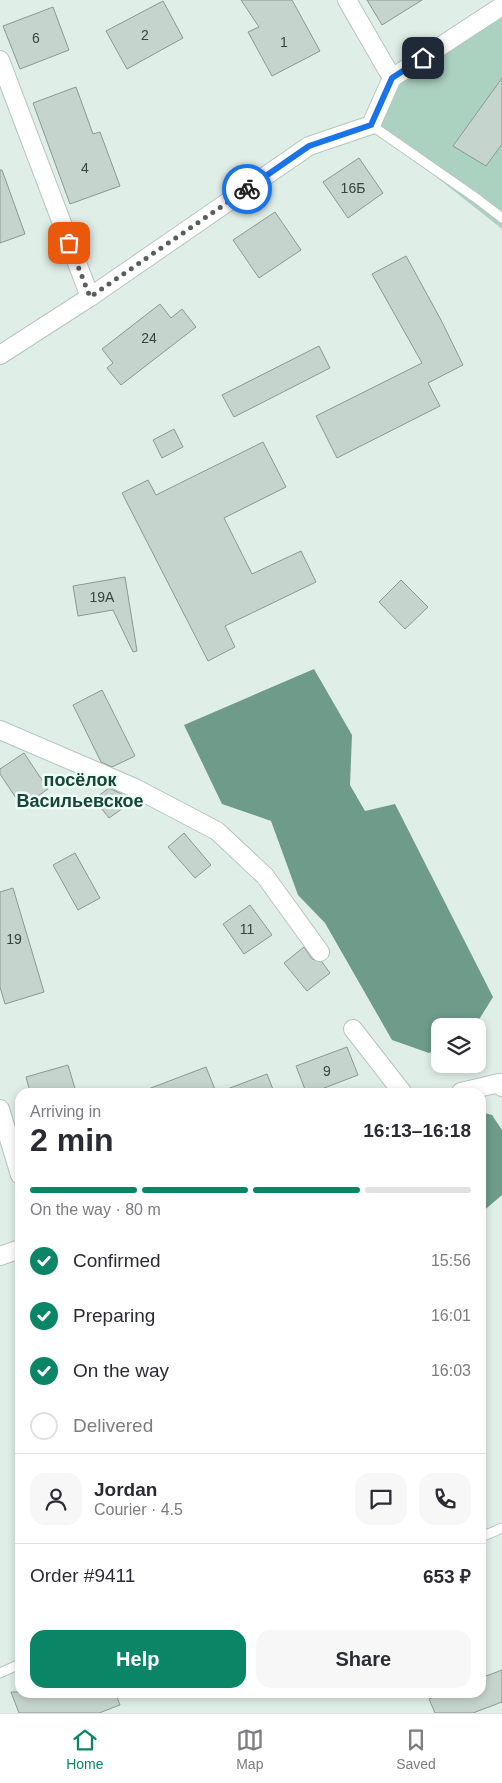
<!DOCTYPE html>
<html lang="en">
<head>
<meta charset="utf-8">
<style>
  body { margin:0; font-family:Helvetica,sans-serif; background:#f7f7f7; color:#2b2b33; height:100vh; display:flex; flex-direction:column; font-size:19px; white-space:nowrap }
  * { box-sizing:border-box; margin:0 }
  p { font-size:16px; color:#7c7c81 }
  .icon { flex:none; width:28px; height:28px; fill:none; stroke:currentColor; stroke-width:2; stroke-linecap:round; stroke-linejoin:round }
  .map { position:relative; flex:1; overflow:hidden }
  .panel { position:absolute; left:15px; top:1088px; width:471px; height:610px; display:flex; flex-direction:column; background:#fff; border-radius:15px; box-shadow:0 2px 8px #0003 }
  .panel>* { flex:none }
  .fabs { position:absolute; left:431px; top:1018px; display:grid; gap:10px }
  .fabs a { display:grid; place-items:center; width:55px; height:55px; border-radius:10px; background:#fff; box-shadow:0 2px 8px #0003; font-size:25px }
  .pin { position:absolute; display:grid; place-items:center; width:42px; height:42px; color:#fff; margin:-21px; border-radius:10px; box-shadow:0 2px 8px #0006 }
  .courier { position:absolute; display:grid; place-items:center; width:50px; height:50px; margin:-25px; border:4px solid #1a73e8; border-radius:50%; background:#fff; color:#222; box-shadow:0 1px 6px #0007 }
  .summary em { font-style:normal; font-weight:800 }
  .summary div { display:flex; flex-direction:column-reverse }
  .summary { display:flex; align-items:center; justify-content:space-between; height:85px; padding:0 15px }
  h1 { font-size:32px; font-weight:800; line-height:38px }
  .bar { display:grid; grid-template-columns:repeat(4,1fr); gap:8px 5px; align-content:center; height:60px; padding:0 15px }
  .bar i { height:6px; border-radius:4px; background:#e1e1e2 }
  .bar .current { background:#0a8566 }
  .bar p { grid-column:span 4 }
  .line { display:flex; align-items:center; gap:12px; padding:0 15px; border-top:1px solid #e1e1e2 }
  .line div { flex:1 }
  .round { display:grid; place-items:center; flex:none; width:52px; height:52px; border-radius:15px; background:#f7f7f7 }
  ol { padding:0 15px; list-style:none }
  li { display:flex; align-items:center; gap:15px; height:55px }
  li p { margin-inline-start:auto }
  li .icon { padding:5px; border-radius:50%; background:#0a8566; color:#fff; stroke-width:4 }
  li:last-child { color:#7c7c81 }
  li i { width:28px; height:28px; border:2px solid #e1e1e2; border-radius:50% }
  .primary-button { display:flex; gap:10px; margin-top:auto; padding:10px 15px }
  .primary-button a { flex:1; height:58px; border-radius:15px; background:#0a8566; color:#fff; font-size:20px; font-weight:800; line-height:58px; text-align:center }
  .primary-button a+a { background:#f7f7f7; color:#2b2b33 }
  .menu { display:flex; justify-content:space-around; align-items:center; height:70px; border-top:1px solid #e1e1e2; background:#fff; font-size:14px; color:#7c7c81 }
  .menu a { display:grid; justify-items:center; gap:2px }
  .menu .current { color:#0a8566 }
  .map>svg:first-child { display:block }
</style>
</head>
<body>
<div class="map">
<svg width="502" height="1713" viewBox="0 0 502 1713">
  <rect width="100%" height="100%" fill="#e0eee8"/>
  <!-- green -->
  <polygon fill="#abd1c1" points="502,6 502,229 371,125 392,78"/>
  <!-- water -->
  <g fill="#6e9b8a">
    <polygon points="314,669 352,735 350,785 365,811 395,804 493,997 475,1026 440,1026 440,1047 429,1053 392,1040 325,923 298,895 271,821 222,804 184,725"/>
    <polygon points="481,1112 492,1115 502,1130 502,1195 481,1213"/>
  </g>
  <!-- building -->
  <g fill="#c6d4ce" stroke="#8c9893">
    <polygon points="241,0 292,0 320,51 272,76 248,32 259,27"/>
    <polygon points="367,0 422,0 382,25"/>
    <polygon points="163,1 183,38 127,69 106,31"/>
    <polygon points="53,7 69,50 20,69 3,26"/>
    <polygon points="502,78 502,144 486,166 453,146"/>
    <polygon points="76,87 93,134 100,132 120,186 70,204 33,103"/>
    <polygon points="359,158 383,193 348,218 323,182"/>
    <polygon points="0,170 2,170 25,234 0,243"/>
    <polygon points="275,212 301,250 259,278 233,240"/>
    <polygon points="406,256 441,320 463,365 428,383 440,406 337,458 316,416 422,363 372,274"/>
    <polygon points="160,304 171,318 182,309 196,327 121,385 107,368 113,363 102,349"/>
    <polygon points="319,346 330,368 234,417 222,395"/>
    <polygon points="174,429 183,447 162,458 153,440"/>
    <polygon points="263,442 286,487 224,518 252,574 301,551 316,582 225,626 235,647 208,661 122,493 148,480 156,495"/>
    <polygon points="125,577 137,651 133,652 113,610 78,616 73,586"/>
    <polygon points="401,580 428,607 405,629 379,602"/>
    <polygon points="102,690 135,756 112,767 101,762 73,705"/>
    <polygon points="24,753 48,789 22,807 0,774 0,769"/>
    <polygon points="109,788 122,794 129,804 109,818 94,799"/>
    <polygon points="184,833 211,865 195,878 168,847"/>
    <polygon points="75,853 100,898 78,910 53,865"/>
    <polygon points="13,888 44,992 5,1004 0,987 0,892"/>
    <polygon points="250,905 272,935 244,954 223,924"/>
    <polygon points="304,947 312,959 322,962 330,973 307,991 284,963"/>
    <polygon points="347,1047 358,1075 314,1092 306,1092 296,1066"/>
    <polygon points="68,1065 76,1092 30,1092 26,1077"/>
    <polygon points="206,1067 216,1092 144,1092 143,1091"/>
    <polygon points="267,1074 274,1092 222,1092 222,1091"/>
    <polygon points="502,1670 502,1702 473,1713 435,1713 429,1699 446,1692 481,1692 481,1678"/>
    <polygon points="11,1692 115,1692 120,1705 99,1713 19,1713"/>
  </g>
  <g fill="none" stroke-linecap="round" stroke-linejoin="round">
    <!-- lane casing -->
    <g stroke="#b7c5bf" stroke-width="11">
      <g id="lane">
        <polyline points="371,125 476,198 502,218"/>
        <polyline points="481,1537 502,1528"/>
        <polyline points="0,1673 20,1664"/>
      </g>
    </g>
    <!-- street casing -->
    <g stroke="#b7c5bf" stroke-width="20">
      <g id="street">
        <polyline points="347,0 392,78"/>
        <polyline points="0,60 90,297"/>
        <polyline points="0,355 90,297 309,146 371,125 392,78 502,6"/>
        <polyline points="0,730 135,788 217,831 265,876 320,952"/>
        <polyline points="353,1029 402,1092"/>
        <polyline points="461,1092 499,1083 502,1087"/>
        <polyline points="0,1109 20,1175"/>
        <polyline points="0,1256 20,1249"/>
      </g>
    </g>
    <!-- lane -->
    <use href="#lane" stroke="#fff" stroke-width="9"/>
    <!-- street -->
    <use href="#street" stroke="#fff" stroke-width="18"/>
  </g>
  <g fill="none" stroke-linecap="round" stroke-linejoin="round">
    <!-- done -->
    <polyline stroke="#575f5c" stroke-width="5" stroke-dasharray="0 9" points="69,243 90,297 247,189"/>
    <!-- route -->
    <polyline stroke="#1a73e8" stroke-width="6" points="247,189 309,146 371,125 392,78 423,58"/>
  </g>
  <g text-anchor="middle" dominant-baseline="central" stroke-width="5" stroke-linejoin="round" paint-order="stroke">
    <!-- number labels -->
    <g font-size="14" fill="#3b4240">
      <text x="145" y="35">2</text>
      <text x="36" y="38">6</text>
      <text x="284" y="42">1</text>
      <text x="85" y="168">4</text>
      <text x="353" y="188">16Б</text>
      <text x="149" y="338">24</text>
      <text x="102" y="597">19А</text>
      <text x="247" y="929">11</text>
      <text x="14" y="939">19</text>
      <text x="327" y="1071">9</text>
    </g>
    <!-- neighbourhood labels -->
    <g font-size="18" font-weight="bold" fill="#144636" stroke="#eefbf6">
      <text x="80" y="780">посёлок<tspan x="80" dy="21">Васильевское</tspan></text>
    </g>
  </g>
</svg>
<div class="fabs">
<a><svg class="icon" aria-label="layers" viewBox="0 0 24 24"><path d="M12 4l9 5-9 5-9-5zM3 14l9 5 9-5"/></svg></a>
</div>
<div class="pin" style="left:69px;top:243px;background:#ea580c"><svg class="icon" aria-label="bag" viewBox="0 0 24 24"><path d="M5 8h14l-1 12H6zM9 8a3 3 0 0 1 6 0"/></svg></div>
<div class="pin" style="left:423px;top:58px;background:#1f2937"><svg class="icon" aria-label="home" viewBox="0 0 24 24"><path d="M3 11l9-7 9 7M6 9v11h12V9"/></svg></div>
<div class="courier" style="left:247px;top:189px"><svg class="icon" aria-label="bike" viewBox="0 0 24 24"><circle cx="6" cy="16" r="4"/><circle cx="18" cy="16" r="4"/><path d="M6 16l4-8h5l3 8M10 8l3 8H6M13 5h3"/></svg></div>
<section class="panel">
<div class="summary"><div><h1>2 min</h1><p>Arriving in</p></div><em>16:13–16:18</em></div>
<div class="bar"><i class="current"></i><i class="current"></i><i class="current"></i><i></i><p>On the way · 80 m</p></div>
<ol>
<li><svg class="icon" aria-label="check" viewBox="0 0 24 24"><path d="M5 12l5 5 9-10"/></svg>Confirmed<p>15:56</p></li>
<li><svg class="icon" aria-label="check" viewBox="0 0 24 24"><path d="M5 12l5 5 9-10"/></svg>Preparing<p>16:01</p></li>
<li><svg class="icon" aria-label="check" viewBox="0 0 24 24"><path d="M5 12l5 5 9-10"/></svg>On the way<p>16:03</p></li>
<li><i></i>Delivered</li>
</ol>
<div class="line" style="height:90px"><a class="round"><svg class="icon" aria-label="person" viewBox="0 0 24 24"><circle cx="12" cy="8" r="4"/><path d="M4 21q1-7 8-7t8 7"/></svg></a><div><b>Jordan</b><p>Courier · 4.5</p></div><a class="round"><svg class="icon" aria-label="chat" viewBox="0 0 24 24"><path d="M4 5h16v11H9l-5 4z"/></svg></a><a class="round"><svg class="icon" aria-label="phone" viewBox="0 0 24 24"><path d="M5 4h4l2 5-3 2q2 4 5 5l2-3 5 2v4C11 20 4 13 5 4z"/></svg></a></div>
<div class="line" style="height:65px"><div>Order #9411</div><b>653 ₽</b></div>
<div class="primary-button"><a>Help</a><a>Share</a></div>
</section>
</div>
<nav class="menu">
<a class="current"><svg class="icon" aria-label="home" viewBox="0 0 24 24"><path d="M3 11l9-7 9 7M6 9v11h12V9"/></svg>Home</a>
<a><svg class="icon" aria-label="map" viewBox="0 0 24 24"><path d="M3 6l6-2 6 2 6-2v14l-6 2-6-2-6 2zM9 4v14M15 6v14"/></svg>Map</a>
<a><svg class="icon" aria-label="saved" viewBox="0 0 24 24"><path d="M7 4h10v16l-5-4-5 4z"/></svg>Saved</a>
</nav>
</body>
</html>
